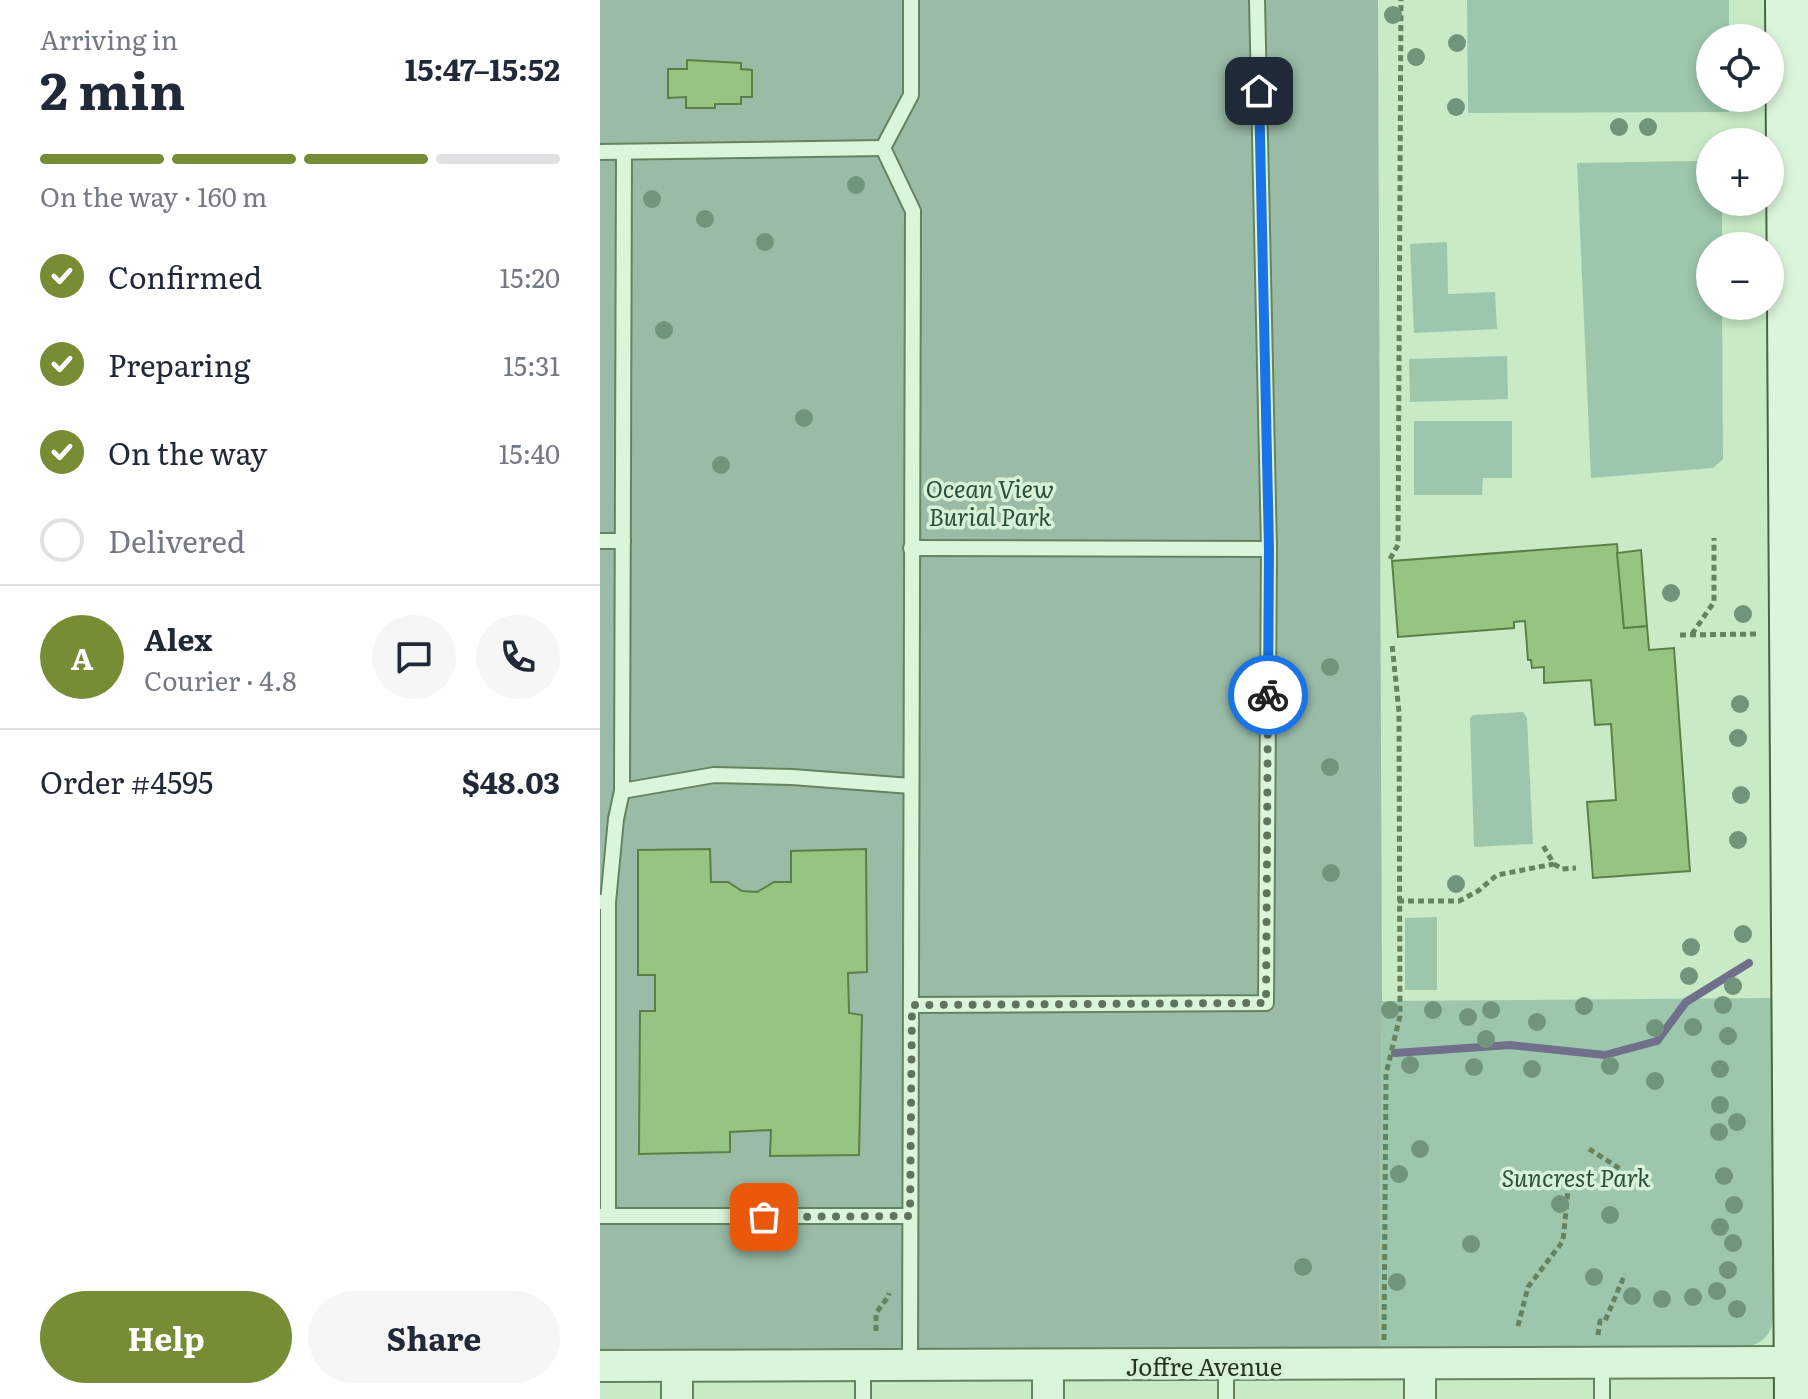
<!DOCTYPE html>
<html lang="en">
<head>
<meta charset="utf-8">
<style>
  body { margin:0; font-family:Literata,serif; background:#f6f6f7; color:#1f2937; height:100vh; display:flex; flex-direction:column; font-size:30px; white-space:nowrap }
  * { box-sizing:border-box; margin:0 }
  p { font-size:26px; color:#747a83 }
  .icon { flex:none; width:44px; height:44px; fill:none; stroke:currentColor; stroke-width:2; stroke-linecap:round; stroke-linejoin:round }
  .map { position:relative; flex:1; overflow:hidden }
  .sheet { display:flex; flex-direction:column; background:#fff; width:600px }
  .sheet>* { flex:none }
  .buttons { position:absolute; left:1096px; top:24px; display:grid; gap:16px }
  .buttons a { display:grid; place-items:center; width:88px; height:88px; border-radius:50%; background:#fff; box-shadow:0 4px 12px #0003; font-size:40px }
  .pin { position:absolute; display:grid; place-items:center; width:68px; height:68px; color:#fff; margin:-34px; border-radius:16px; box-shadow:0 4px 12px #0006 }
  .courier { position:absolute; display:grid; place-items:center; width:80px; height:80px; margin:-40px; border:6px solid #1a73e8; border-radius:50%; background:#fff; color:#222; box-shadow:0 2px 10px #0007 }
  .summary em { font-style:normal; font-weight:700 }
  .summary div { display:flex; flex-direction:column-reverse }
  .summary { display:flex; align-items:center; justify-content:space-between; height:136px; padding:0 40px }
  h1 { font-size:52px; font-weight:700; line-height:60px }
  .bar { display:grid; grid-template-columns:repeat(4,1fr); gap:12px 8px; align-content:center; height:96px; padding:0 40px }
  .bar i { height:10px; border-radius:6px; background:#e0e1e3 }
  .bar .active { background:#768c35 }
  .bar p { grid-column:span 4 }
  .line { display:flex; align-items:center; gap:20px; padding:0 40px; border-top:2px solid #e0e1e3 }
  .line div { flex:1 }
  .round { display:grid; place-items:center; flex:none; width:84px; height:84px; border-radius:42px; background:#f6f6f7 }
  ol { padding:0 40px; list-style:none }
  li { display:flex; align-items:center; gap:24px; height:88px }
  li p { margin-inline-start:auto }
  li .icon { padding:8px; border-radius:50%; background:#768c35; color:#fff; stroke-width:4 }
  li:last-child { color:#747a83 }
  li i { width:44px; height:44px; border:4px solid #e0e1e3; border-radius:50% }
  .cta { display:flex; gap:16px; margin-top:auto; padding:16px 40px }
  .cta a { flex:1; height:92px; border-radius:48px; background:#768c35; color:#fff; font-size:32px; font-weight:700; line-height:92px; text-align:center }
  .cta a+a { background:#f6f6f7; color:#1f2937 }
  main { display:flex; flex:1; min-height:0 }
  .map>svg:first-child { display:block }
</style>
</head>
<body>
<main>
<section class="sheet">
<div class="summary"><div><h1>2 min</h1><p>Arriving in</p></div><em>15:47–15:52</em></div>
<div class="bar"><i class="active"></i><i class="active"></i><i class="active"></i><i></i><p>On the way · 160 m</p></div>
<ol>
<li><svg class="icon" aria-label="check" viewBox="0 0 24 24"><path d="M5 12l5 5 9-10"/></svg>Confirmed<p>15:20</p></li>
<li><svg class="icon" aria-label="check" viewBox="0 0 24 24"><path d="M5 12l5 5 9-10"/></svg>Preparing<p>15:31</p></li>
<li><svg class="icon" aria-label="check" viewBox="0 0 24 24"><path d="M5 12l5 5 9-10"/></svg>On the way<p>15:40</p></li>
<li><i></i>Delivered</li>
</ol>
<div class="line" style="height:144px"><b class="round" style="background:#768c35;color:#fff">A</b><div><b>Alex</b><p>Courier · 4.8</p></div><a class="round"><svg class="icon" aria-label="chat" viewBox="0 0 24 24"><path d="M4 5h16v11H9l-5 4z"/></svg></a><a class="round"><svg class="icon" aria-label="phone" viewBox="0 0 24 24"><path d="M5 4h4l2 5-3 2q2 4 5 5l2-3 5 2v4C11 20 4 13 5 4z"/></svg></a></div>
<div class="line" style="height:104px"><div>Order #4595</div><b>$48.03</b></div>
<div class="cta"><a>Help</a><a>Share</a></div>
</section>
<div class="map">
<svg width="1208" height="1399" viewBox="0 0 1208 1399">
  <rect width="100%" height="100%" fill="#c9eac7"/>
  <!-- green -->
  <g fill="#9cc7ac">
    <polygon points="867,0 1129,0 1129,38 1110,38 1110,98 1129,98 1129,112 868,113"/>
    <polygon points="1093,161 1110,161 1110,202 1122,202 1122,246 1110,246 1110,306 1122,306 1123,459 1113,468 991,478 977,163"/>
    <polygon points="847,242 848,294 895,292 897,329 814,333 810,244"/>
    <polygon points="907,356 908,399 810,402 809,359"/>
    <polygon points="814,421 912,421 912,478 883,478 882,495 814,495"/>
    <polygon points="923,712 927,718 933,844 874,847 870,718 873,715"/>
    <polygon points="837,917 837,990 805,990 805,918"/>
    <path d="M1173 998V1318C1170 1354 1131 1348 1103 1351L779 1353 782 1001Z"/>
  </g>
  <!-- cemetery -->
  <polygon fill="#9abca7" points="0,0 778,0 782,1001 779,1353 0,1352"/>
  <g fill="none" stroke-linecap="round" stroke-linejoin="round">
    <!-- stream -->
    <polyline stroke="#70708b" stroke-width="8" points="795,1053 910,1045 1005,1055 1057,1041 1086,1002 1149,963"/>
  </g>
  <!-- building -->
  <g fill="#97c481" stroke="#5b8047" stroke-width="2">
    <polygon points="87,60 141,63 141,69 152,70 152,97 141,97 141,104 115,104 115,108 86,108 86,97 68,98 68,69 87,69"/>
    <polygon points="1017,544 1024,628 1047,626 1049,650 1074,648 1090,871 993,878 987,802 1016,800 1011,724 995,725 991,680 944,683 944,667 932,668 931,660 928,660 925,621 914,622 914,628 798,637 792,561"/>
    <polygon points="1041,550 1047,626 1024,628 1017,553"/>
    <polygon points="110,849 111,882 128,882 142,891 157,892 174,882 191,882 191,851 266,849 267,972 248,973 249,1013 262,1015 259,1155 170,1156 171,1130 130,1132 130,1152 39,1154 40,1011 55,1011 55,975 38,975 38,850"/>
  </g>
  <g fill="none" stroke-linecap="round" stroke-linejoin="round">
    <!-- lane casing -->
    <g stroke="#66835f" stroke-width="18">
      <g id="lane">
        <polyline points="0,152 283,148"/>
        <polyline points="0,541 23,541"/>
        <polyline points="311,548 669,549"/>
        <polyline points="22,791 114,775 192,777 311,786"/>
        <polyline points="0,902 8,902 16,819 22,791 24,152"/>
        <polyline points="8,902 8,1216"/>
        <polyline points="312,1005 666,1003 669,549 657,0"/>
        <polyline points="0,1216 310,1216"/>
        <polyline points="1002,1363 1002,1399"/>
        <polyline points="310,1365 313,211 283,148 311,95 311,0"/>
        <polyline points="626,1365 626,1399"/>
        <polyline points="263,1399 263,1365"/>
      </g>
    </g>
    <!-- street casing -->
    <g stroke="#66835f" stroke-width="34">
      <g id="street">
        <polyline points="448,1365 448,1399"/>
        <polyline points="0,1366 1195,1362"/>
        <polyline points="77,1399 77,1366"/>
        <polyline points="820,1399 820,1365"/>
      </g>
    </g>
    <!-- secondary casing -->
    <g stroke="#4a6542" stroke-width="46">
      <polyline id="secondary" points="1187,0 1196,1399"/>
    </g>
    <!-- path -->
    <g stroke="#66835f" stroke-width="5" stroke-dasharray="6 4" stroke-linecap="butt">
      <polyline points="790,559 798,545 801,0"/>
      <polyline points="1092,634 1114,602 1114,538"/>
      <polyline points="1080,635 1158,634"/>
      <polyline points="954,864 962,869 976,868"/>
      <polyline points="798,901 859,901 878,891 897,875 954,864 942,844"/>
      <polyline points="989,1149 1022,1170"/>
      <polyline points="918,1326 928,1287 963,1241 968,1190"/>
      <polyline points="276,1331 276,1313 288,1297 289,1293"/>
      <polyline points="998,1335 1000,1321 1005,1321 1025,1274"/>
      <polyline points="784,1340 786,1074 800,1016 799,712 792,644"/>
    </g>
    <!-- lane -->
    <use href="#lane" stroke="#dbf5da" stroke-width="14"/>
    <!-- street -->
    <use href="#street" stroke="#dbf5da" stroke-width="30"/>
    <!-- secondary -->
    <use href="#secondary" stroke="#dbf5da" stroke-width="42"/>
  </g>
  <!-- trees -->
  <g fill="#71957b">
    <circle cx="793" cy="15" r="9"/>
    <circle cx="857" cy="43" r="9"/>
    <circle cx="816" cy="57" r="9"/>
    <circle cx="856" cy="107" r="9"/>
    <circle cx="1019" cy="127" r="9"/>
    <circle cx="1048" cy="127" r="9"/>
    <circle cx="256" cy="185" r="9"/>
    <circle cx="52" cy="199" r="9"/>
    <circle cx="105" cy="219" r="9"/>
    <circle cx="165" cy="242" r="9"/>
    <circle cx="64" cy="330" r="9"/>
    <circle cx="204" cy="418" r="9"/>
    <circle cx="121" cy="465" r="9"/>
    <circle cx="1071" cy="593" r="9"/>
    <circle cx="1143" cy="614" r="9"/>
    <circle cx="730" cy="667" r="9"/>
    <circle cx="1140" cy="704" r="9"/>
    <circle cx="1138" cy="738" r="9"/>
    <circle cx="730" cy="767" r="9"/>
    <circle cx="1141" cy="795" r="9"/>
    <circle cx="1138" cy="840" r="9"/>
    <circle cx="731" cy="873" r="9"/>
    <circle cx="856" cy="884" r="9"/>
    <circle cx="1143" cy="934" r="9"/>
    <circle cx="1091" cy="947" r="9"/>
    <circle cx="1089" cy="976" r="9"/>
    <circle cx="1133" cy="986" r="9"/>
    <circle cx="1123" cy="1005" r="9"/>
    <circle cx="984" cy="1006" r="9"/>
    <circle cx="790" cy="1010" r="9"/>
    <circle cx="833" cy="1010" r="9"/>
    <circle cx="891" cy="1010" r="9"/>
    <circle cx="868" cy="1017" r="9"/>
    <circle cx="937" cy="1022" r="9"/>
    <circle cx="1093" cy="1027" r="9"/>
    <circle cx="1055" cy="1028" r="9"/>
    <circle cx="1128" cy="1036" r="9"/>
    <circle cx="886" cy="1039" r="9"/>
    <circle cx="810" cy="1065" r="9"/>
    <circle cx="1010" cy="1066" r="9"/>
    <circle cx="874" cy="1067" r="9"/>
    <circle cx="932" cy="1069" r="9"/>
    <circle cx="1120" cy="1069" r="9"/>
    <circle cx="1055" cy="1081" r="9"/>
    <circle cx="1120" cy="1105" r="9"/>
    <circle cx="1137" cy="1122" r="9"/>
    <circle cx="1119" cy="1132" r="9"/>
    <circle cx="820" cy="1149" r="9"/>
    <circle cx="799" cy="1174" r="9"/>
    <circle cx="1124" cy="1176" r="9"/>
    <circle cx="960" cy="1204" r="9"/>
    <circle cx="1134" cy="1205" r="9"/>
    <circle cx="1010" cy="1215" r="9"/>
    <circle cx="1120" cy="1227" r="9"/>
    <circle cx="1133" cy="1243" r="9"/>
    <circle cx="871" cy="1244" r="9"/>
    <circle cx="703" cy="1267" r="9"/>
    <circle cx="1128" cy="1270" r="9"/>
    <circle cx="994" cy="1277" r="9"/>
    <circle cx="797" cy="1282" r="9"/>
    <circle cx="1117" cy="1291" r="9"/>
    <circle cx="1032" cy="1296" r="9"/>
    <circle cx="1093" cy="1297" r="9"/>
    <circle cx="1062" cy="1299" r="9"/>
    <circle cx="1137" cy="1309" r="9"/>
  </g>
  <g fill="none" stroke-linecap="round" stroke-linejoin="round">
    <!-- done -->
    <polyline stroke="#5f745b" stroke-width="8" stroke-dasharray="0 14.4" points="164,1217 310,1216 312,1005 666,1003 668,695"/>
    <!-- route -->
    <polyline stroke="#1a73e8" stroke-width="10" points="659,91 669,549 668,695"/>
  </g>
  <g text-anchor="middle" dominant-baseline="central" stroke-width="7" stroke-linejoin="round" paint-order="stroke">
    <!-- park labels -->
    <g font-size="24" font-style="italic" fill="#29503d" stroke="#d7f2d6">
      <text x="390" y="487">Ocean View<tspan x="390" dy="28">Burial Park</tspan></text>
      <text x="976" y="1176">Suncrest Park</text>
    </g>
    <!-- street labels -->
    <g font-size="24" fill="#263521" stroke="#d7f2d6">
      <text x="604" y="1365">Joffre Avenue</text>
    </g>
  </g>
</svg>
<div class="buttons">
<a><svg class="icon" aria-label="locate" viewBox="0 0 24 24"><circle cx="12" cy="12" r="6"/><path d="M12 2v4M12 18v4M2 12h4M18 12h4"/></svg></a>
<a>+</a>
<a>−</a>
</div>
<div class="pin" style="left:164px;top:1217px;background:#ea580c"><svg class="icon" aria-label="bag" viewBox="0 0 24 24"><path d="M5 8h14l-1 12H6zM9 8a3 3 0 0 1 6 0"/></svg></div>
<div class="pin" style="left:659px;top:91px;background:#1f2937"><svg class="icon" aria-label="home" viewBox="0 0 24 24"><path d="M3 11l9-7 9 7M6 9v11h12V9"/></svg></div>
<div class="courier" style="left:668px;top:695px"><svg class="icon" aria-label="bike" viewBox="0 0 24 24"><circle cx="6" cy="16" r="4"/><circle cx="18" cy="16" r="4"/><path d="M6 16l4-8h5l3 8M10 8l3 8H6M13 5h3"/></svg></div>
</div>
</main>
</body>
</html>
